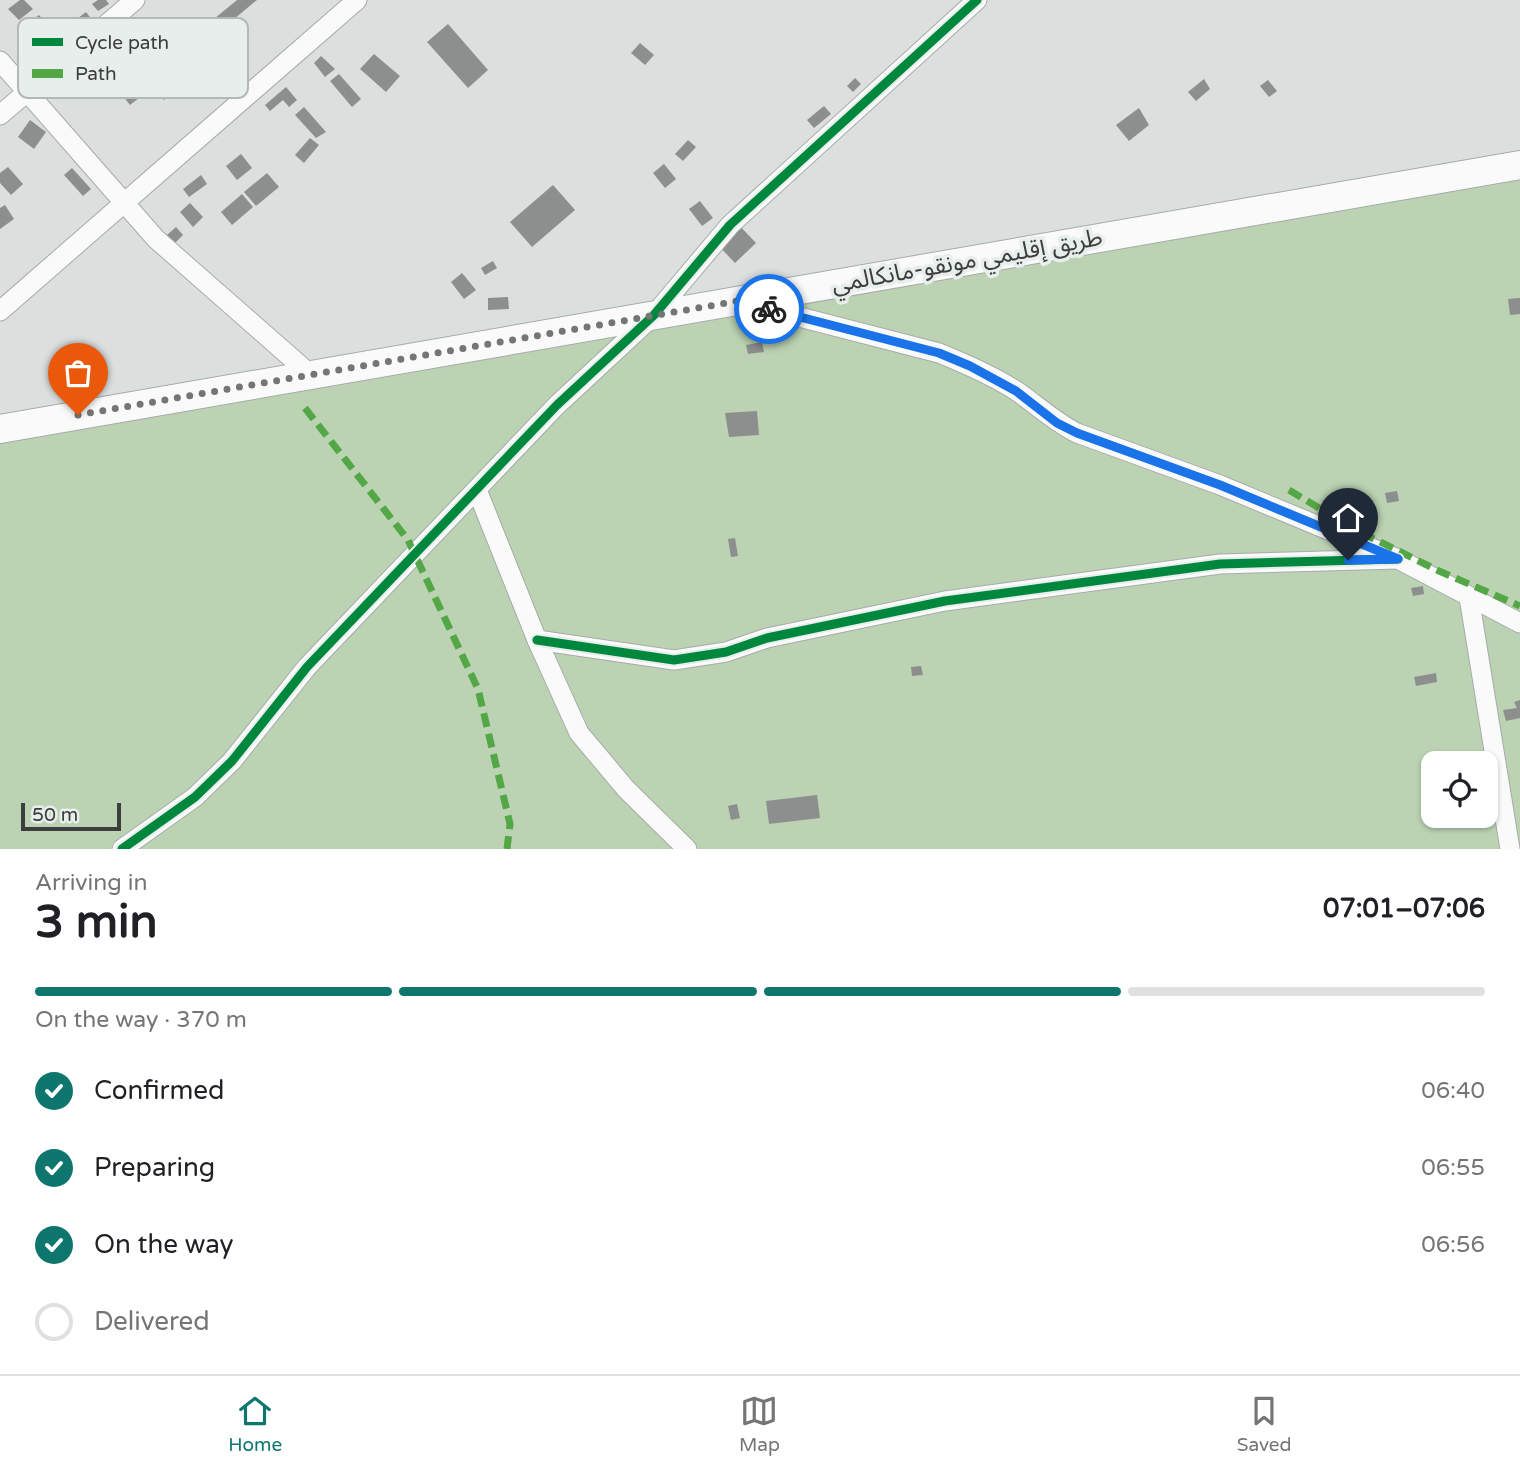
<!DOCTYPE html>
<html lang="en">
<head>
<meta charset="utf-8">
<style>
  body { margin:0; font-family:"Varela Round","Noto Sans Arabic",sans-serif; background:#f6f6f6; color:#202124; height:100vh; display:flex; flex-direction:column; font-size:26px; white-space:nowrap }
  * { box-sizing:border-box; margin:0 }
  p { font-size:23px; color:#757577 }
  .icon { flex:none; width:38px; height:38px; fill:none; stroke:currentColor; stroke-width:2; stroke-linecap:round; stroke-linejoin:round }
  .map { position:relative; height:849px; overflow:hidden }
  .sheet { display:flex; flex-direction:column; background:#fff; flex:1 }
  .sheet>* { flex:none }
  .controls { position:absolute; left:1421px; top:751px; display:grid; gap:14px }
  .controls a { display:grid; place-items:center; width:77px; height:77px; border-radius:14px; background:#fff; box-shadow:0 2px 5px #0004; font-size:35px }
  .scale { position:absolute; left:21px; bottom:18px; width:100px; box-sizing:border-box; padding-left:7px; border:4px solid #3b3e3d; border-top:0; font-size:19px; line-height:24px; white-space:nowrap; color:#3b3e3d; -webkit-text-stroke:5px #e7eeec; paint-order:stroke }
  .pin { position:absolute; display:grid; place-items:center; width:60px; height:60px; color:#fff; margin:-72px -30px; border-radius:50% 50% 50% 0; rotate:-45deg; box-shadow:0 0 7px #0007 }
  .pin .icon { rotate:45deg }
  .courier { position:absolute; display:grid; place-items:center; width:70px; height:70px; margin:-35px; border:5px solid #1a73e8; border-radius:50%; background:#fff; color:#222; box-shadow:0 2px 9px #0007 }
  .summary em { font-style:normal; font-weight:800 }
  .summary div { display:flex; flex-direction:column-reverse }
  .summary { display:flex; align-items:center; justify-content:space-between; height:119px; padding:0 35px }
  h1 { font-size:46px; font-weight:800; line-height:52px }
  .bar { display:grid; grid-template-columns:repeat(4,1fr); gap:10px 7px; align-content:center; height:84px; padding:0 35px }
  .bar i { height:9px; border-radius:5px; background:#e0e0e0 }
  .bar .current { background:#0f766e }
  .bar p { grid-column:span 4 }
  ol { padding:0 35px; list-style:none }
  li { display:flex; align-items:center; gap:21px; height:77px }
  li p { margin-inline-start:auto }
  li .icon { padding:7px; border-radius:50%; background:#0f766e; color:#fff; stroke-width:4 }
  li:last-child { color:#757577 }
  li i { width:38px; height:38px; border:4px solid #e0e0e0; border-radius:50% }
  .menu { display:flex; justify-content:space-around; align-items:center; height:98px; border-top:2px solid #e0e0e0; background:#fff; font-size:19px; color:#757577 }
  .menu a { display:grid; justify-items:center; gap:4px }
  .menu .current { color:#0f766e }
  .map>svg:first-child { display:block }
</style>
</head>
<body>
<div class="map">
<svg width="1520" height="849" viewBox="0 0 1520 849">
  <rect width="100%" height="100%" fill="#dbdfde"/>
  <!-- green -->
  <path fill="#bbd3b3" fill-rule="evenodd" d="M1520 165V849H0V429ZM1433 763H1486V816H1433Z"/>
  <!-- building -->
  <g fill="#8c8f8e">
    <polygon points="20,0 24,0 33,9 19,20 8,9"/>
    <polygon points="98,0 106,0 109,4 98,11 92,4"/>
    <polygon points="237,0 257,0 199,48 192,37"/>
    <polygon points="86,12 93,21 84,26 78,18"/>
    <polygon points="39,15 47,24 40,28 31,21"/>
    <polygon points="448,24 488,70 468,88 427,42"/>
    <polygon points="640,43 654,55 645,65 631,53"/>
    <polygon points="31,46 43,60 24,74 17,58"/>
    <polygon points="374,54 400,76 386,92 360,69"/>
    <polygon points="321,56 335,69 325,77 314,63"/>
    <polygon points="168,59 186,82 164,100 153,87 130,105 123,96"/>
    <polygon points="339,74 361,99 352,107 330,81"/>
    <polygon points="855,78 861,84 853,92 847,86"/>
    <polygon points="1204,79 1210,89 1196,101 1188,92"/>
    <polygon points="1268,80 1277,91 1269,97 1260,86"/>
    <polygon points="286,87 297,100 289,107 283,100 270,111 265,105"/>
    <polygon points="824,106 831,114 814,128 807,120"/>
    <polygon points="304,107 326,132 316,138 295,115"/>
    <polygon points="1139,108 1149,125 1129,141 1116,125"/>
    <polygon points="30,120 46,132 34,149 18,137"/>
    <polygon points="310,138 319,145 304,163 295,155"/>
    <polygon points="688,140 696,147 683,161 675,154"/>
    <polygon points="241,154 252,168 237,180 226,166"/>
    <polygon points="664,164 676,179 665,188 653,173"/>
    <polygon points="8,167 23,184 11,195 0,183 0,173"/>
    <polygon points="72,168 91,189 83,196 64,175"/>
    <polygon points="267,173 279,187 256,206 244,192"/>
    <polygon points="201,175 207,184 189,197 183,189"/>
    <polygon points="553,185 575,210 532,247 510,222"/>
    <polygon points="242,194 253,207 232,225 221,212"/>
    <polygon points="700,201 713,218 702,226 689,209"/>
    <polygon points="190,203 203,217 193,227 180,212"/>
    <polygon points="5,205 14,219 0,229 0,208"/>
    <polygon points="737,223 756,243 735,263 715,242"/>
    <polygon points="176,227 183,235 175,243 167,235"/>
    <polygon points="493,261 497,268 485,275 481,268"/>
    <polygon points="462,273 476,290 464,299 451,282"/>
    <polygon points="508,297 509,309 488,310 488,298"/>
    <polygon points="1520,298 1520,314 1510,315 1508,299"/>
    <polygon points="762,342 764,352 748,354 746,345"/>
    <polygon points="757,411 759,435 729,437 725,413"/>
    <polygon points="1397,491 1399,501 1387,503 1385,493"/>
    <polygon points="735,538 738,556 731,557 728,539"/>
    <polygon points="1423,586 1424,594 1413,596 1411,588"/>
    <polygon points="921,666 923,675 912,676 911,667"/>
    <polygon points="1436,673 1437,682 1416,686 1414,677"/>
    <polygon points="1520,700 1520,718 1506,721 1503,710 1517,708 1514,702"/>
    <polygon points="817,795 820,818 769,824 766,801"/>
    <polygon points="737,804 740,818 731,820 728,806"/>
  </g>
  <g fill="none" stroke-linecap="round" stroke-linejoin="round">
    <!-- minor casing -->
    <g stroke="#a7abaa" stroke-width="21">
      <g id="minor">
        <polyline points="0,61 156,239 311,375"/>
        <polyline points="0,115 135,0"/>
        <path d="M745 303 939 353C966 364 994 376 1018 392 1038 406 1055 422 1077 433L1220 485 1398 559 1520 623"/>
        <polyline points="0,311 357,0"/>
        <polyline points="477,490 537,640 579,733 626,789 687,849"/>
        <polyline points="1469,597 1510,849"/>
        <polyline points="537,640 674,660 726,652 767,638 945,601 1220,564 1398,559"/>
        <polyline points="122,849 195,797 232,761 307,667 557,405 654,315 730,225 977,0"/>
      </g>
    </g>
    <!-- highway casing -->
    <g stroke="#a7abaa" stroke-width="30">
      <polyline id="highway" points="0,429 1520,165"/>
    </g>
    <!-- minor -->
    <use href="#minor" stroke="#fafafa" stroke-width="19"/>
    <!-- highway -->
    <use href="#highway" stroke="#fafafa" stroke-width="28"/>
    <!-- quiet -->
    <g stroke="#54a746" stroke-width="7" stroke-dasharray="14 7" stroke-linecap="butt">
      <polyline points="305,408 408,540 478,689 510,824 507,849"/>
      <polyline points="1289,490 1356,530 1439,571 1520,606"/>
    </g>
    <!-- cycleway casing -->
    <g stroke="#e7eeec" stroke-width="13">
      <g id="cycleway">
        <polyline points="537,640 674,660 726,652 767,638 945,601 1220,564 1398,559"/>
        <polyline points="122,849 195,797 232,761 307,667 557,405 654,315 730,225 977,0"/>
      </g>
    </g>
    <!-- cycleway -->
    <use href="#cycleway" stroke="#00873e" stroke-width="9"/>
  </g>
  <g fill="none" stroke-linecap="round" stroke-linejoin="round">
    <!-- done -->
    <polyline stroke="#737675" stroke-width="7" stroke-dasharray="0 12.6" points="78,415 738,301 769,309"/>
    <!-- route -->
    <polyline stroke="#1a73e8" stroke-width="9" points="769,309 939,353 970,366 1016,391 1057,423 1077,433 1220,485 1398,559 1348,560"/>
  </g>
  <g text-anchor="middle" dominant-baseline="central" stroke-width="7" stroke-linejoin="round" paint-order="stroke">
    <!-- street labels -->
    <g font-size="24" fill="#3b3e3d" stroke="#e7eeec">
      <text transform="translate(967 261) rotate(-10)">طريق إقليمي مونقو-مانكالمي</text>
    </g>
  </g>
  <!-- legend -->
  <rect x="18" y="18" width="230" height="80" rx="10" fill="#e7eeec" stroke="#b3b9b8" stroke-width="2"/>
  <rect x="32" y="38" width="31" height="8" fill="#00873e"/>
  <rect x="32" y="69" width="31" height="9" fill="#54a746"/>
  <g font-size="19" fill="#3b3e3d">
    <text x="75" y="49">Cycle path</text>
    <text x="75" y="80">Path</text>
  </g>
</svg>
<div class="controls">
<a><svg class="icon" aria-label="locate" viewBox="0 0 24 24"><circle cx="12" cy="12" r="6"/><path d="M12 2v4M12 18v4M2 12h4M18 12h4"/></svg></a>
</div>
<div class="scale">50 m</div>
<div class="pin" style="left:78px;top:415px;background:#ea580c"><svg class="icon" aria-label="bag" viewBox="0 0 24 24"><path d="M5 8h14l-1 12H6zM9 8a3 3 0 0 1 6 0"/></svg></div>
<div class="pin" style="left:1348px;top:560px;background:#1f2937"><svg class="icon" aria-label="home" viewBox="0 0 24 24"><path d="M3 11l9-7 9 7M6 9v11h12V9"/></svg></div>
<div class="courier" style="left:769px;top:309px"><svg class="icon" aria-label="bike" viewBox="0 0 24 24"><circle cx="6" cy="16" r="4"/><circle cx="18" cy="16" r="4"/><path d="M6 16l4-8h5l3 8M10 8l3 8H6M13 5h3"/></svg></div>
</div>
<section class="sheet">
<div class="summary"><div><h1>3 min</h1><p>Arriving in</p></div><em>07:01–07:06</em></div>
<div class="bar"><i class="current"></i><i class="current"></i><i class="current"></i><i></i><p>On the way · 370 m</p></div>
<ol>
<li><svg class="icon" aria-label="check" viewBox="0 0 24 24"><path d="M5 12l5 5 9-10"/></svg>Confirmed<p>06:40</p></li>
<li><svg class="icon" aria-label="check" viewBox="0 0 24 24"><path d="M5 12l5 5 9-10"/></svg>Preparing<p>06:55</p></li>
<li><svg class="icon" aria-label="check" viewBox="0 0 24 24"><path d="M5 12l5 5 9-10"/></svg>On the way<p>06:56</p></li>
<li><i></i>Delivered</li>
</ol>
</section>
<nav class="menu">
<a class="current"><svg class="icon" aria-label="home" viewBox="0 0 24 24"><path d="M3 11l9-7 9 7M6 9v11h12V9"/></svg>Home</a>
<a><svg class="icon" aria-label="map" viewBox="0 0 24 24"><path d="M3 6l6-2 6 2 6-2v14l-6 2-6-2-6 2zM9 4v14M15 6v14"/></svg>Map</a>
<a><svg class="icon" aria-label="saved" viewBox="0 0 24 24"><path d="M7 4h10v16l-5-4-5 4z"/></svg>Saved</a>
</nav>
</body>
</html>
